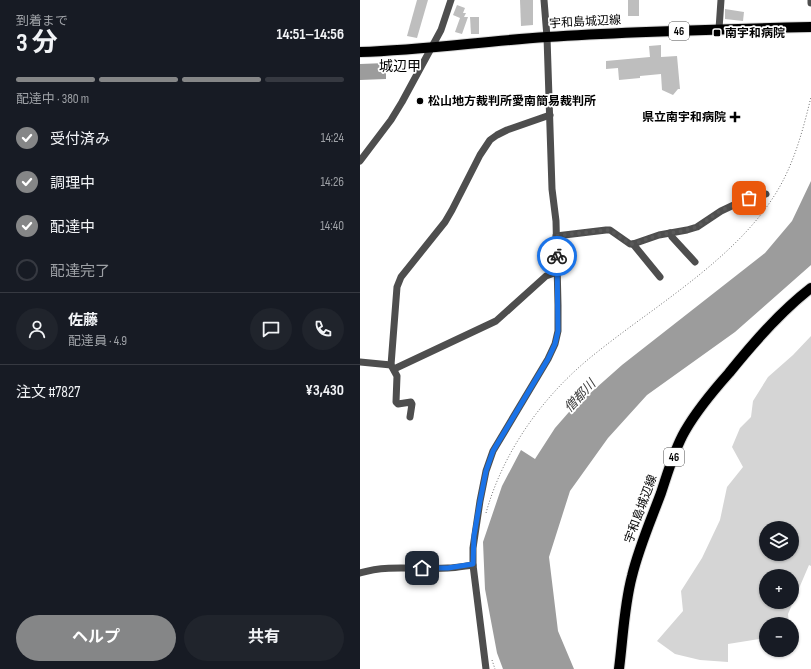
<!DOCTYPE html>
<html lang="ja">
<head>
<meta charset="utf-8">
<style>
  body { margin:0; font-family:"Sofia Sans Condensed","Noto Sans JP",sans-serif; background:#20242c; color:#f1f3f6; height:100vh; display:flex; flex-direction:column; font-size:15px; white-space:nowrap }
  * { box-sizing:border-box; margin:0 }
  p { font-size:13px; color:#9ea1a6 }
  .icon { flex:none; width:22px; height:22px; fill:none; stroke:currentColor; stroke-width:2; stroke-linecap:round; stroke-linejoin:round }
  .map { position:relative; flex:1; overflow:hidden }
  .drawer { display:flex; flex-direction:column; background:#171b24; width:360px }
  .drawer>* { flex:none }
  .controls { position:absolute; left:399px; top:521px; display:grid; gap:8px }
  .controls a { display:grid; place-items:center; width:40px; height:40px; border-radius:50%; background:#171b24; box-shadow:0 1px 3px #0004; font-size:20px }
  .pin { position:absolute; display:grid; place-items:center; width:34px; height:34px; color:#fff; margin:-17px; border-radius:8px; box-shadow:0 2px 6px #0006 }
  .courier { position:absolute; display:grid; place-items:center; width:40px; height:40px; margin:-20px; border:3px solid #1a73e8; border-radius:50%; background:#fff; color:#222; box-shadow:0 1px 5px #0007 }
  .head em { font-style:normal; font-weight:700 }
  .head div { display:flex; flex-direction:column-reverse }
  .head { display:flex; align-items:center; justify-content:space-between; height:68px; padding:0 16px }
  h1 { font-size:26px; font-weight:700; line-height:30px }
  .bar { display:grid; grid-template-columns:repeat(4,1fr); gap:6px 4px; align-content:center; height:48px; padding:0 16px }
  .bar i { height:5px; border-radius:3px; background:#363941 }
  .bar .on { background:#858687 }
  .bar p { grid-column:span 4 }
  .line { display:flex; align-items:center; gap:10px; padding:0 16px; border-top:1px solid #363941 }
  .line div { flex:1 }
  .round { display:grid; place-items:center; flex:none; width:42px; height:42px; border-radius:21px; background:#20242c }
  ol { padding:0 16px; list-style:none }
  li { display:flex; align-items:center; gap:12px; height:44px }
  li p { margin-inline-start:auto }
  li .icon { padding:4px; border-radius:50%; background:#858687; color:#fff; stroke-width:4 }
  li:last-child { color:#9ea1a6 }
  li i { width:22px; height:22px; border:2px solid #363941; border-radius:50% }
  .action { display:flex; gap:8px; margin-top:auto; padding:8px 16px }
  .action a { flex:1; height:46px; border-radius:24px; background:#858687; color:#fff; font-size:16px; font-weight:700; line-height:46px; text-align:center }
  .action a+a { background:#20242c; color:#f1f3f6 }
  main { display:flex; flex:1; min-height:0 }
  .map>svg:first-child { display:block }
</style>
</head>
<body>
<main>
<section class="drawer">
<div class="head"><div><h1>3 分</h1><p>到着まで</p></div><em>14:51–14:56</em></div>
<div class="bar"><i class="on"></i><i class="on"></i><i class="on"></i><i></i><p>配達中 · 380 m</p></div>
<ol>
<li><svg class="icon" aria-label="check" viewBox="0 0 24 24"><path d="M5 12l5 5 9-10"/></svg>受付済み<p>14:24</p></li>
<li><svg class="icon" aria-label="check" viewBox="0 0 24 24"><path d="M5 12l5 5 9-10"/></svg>調理中<p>14:26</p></li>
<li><svg class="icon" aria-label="check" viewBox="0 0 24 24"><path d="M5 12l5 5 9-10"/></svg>配達中<p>14:40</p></li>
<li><i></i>配達完了</li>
</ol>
<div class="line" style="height:72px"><a class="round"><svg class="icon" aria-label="person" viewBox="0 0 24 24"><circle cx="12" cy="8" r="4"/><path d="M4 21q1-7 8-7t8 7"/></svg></a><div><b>佐藤</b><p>配達員 · 4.9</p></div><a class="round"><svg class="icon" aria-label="chat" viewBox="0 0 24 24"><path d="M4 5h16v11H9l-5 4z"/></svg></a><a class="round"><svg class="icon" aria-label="phone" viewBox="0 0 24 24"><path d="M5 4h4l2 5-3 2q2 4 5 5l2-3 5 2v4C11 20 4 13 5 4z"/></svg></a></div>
<div class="line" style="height:52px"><div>注文 #7827</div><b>¥3,430</b></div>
<div class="action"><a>ヘルプ</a><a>共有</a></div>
</section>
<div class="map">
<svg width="451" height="669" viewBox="0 0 451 669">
  <rect width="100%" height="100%" fill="#fff"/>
  <!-- green -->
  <path fill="#d5d5d5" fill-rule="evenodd" d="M451 336V566L449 565 428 614 429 624H406V638L368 644V662L340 660 315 654 297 641 323 611 321 591 342 558 360 520 367 487 383 467 372 447 380 428 391 417 393 401 408 377 433 355ZM406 528H432V554H406ZM406 576H432V602H406Z"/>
  <!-- water -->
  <g fill="#9c9c9c">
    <polygon points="26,63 26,79 0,80 0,64"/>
    <polygon points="451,181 451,265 375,332 287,395 248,438 210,491 189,557 198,631 214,669 143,669 137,653 125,589 123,542 142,486 161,450 175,459 195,428 209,412 262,365 405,253 432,221"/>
  </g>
  <!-- building -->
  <g fill="#bebebe">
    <polygon points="57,0 68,0 57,38 47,36"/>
    <polygon points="160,0 173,0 173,25 161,26"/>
    <rect x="268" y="0" width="11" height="16"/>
    <polygon points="97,5 105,8 103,13 106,13 104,17 108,17 102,34 95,32 100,18 93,15"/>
    <polygon points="365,9 384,12 383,21 365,19"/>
    <polygon points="110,17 119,17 119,34 111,34"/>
    <polygon points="301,45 301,57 317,56 320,89 318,89 313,95 302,90 301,74 280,76 280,78 259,80 258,68 246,69 246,61 290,57 289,46"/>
  </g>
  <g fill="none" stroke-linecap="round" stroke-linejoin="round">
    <!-- primary casing -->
    <g stroke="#dbdbdb" stroke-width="12">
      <g id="primary">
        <path d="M0 52C63 50 125 41 187 37 275 31 363 29 451 27"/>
        <path d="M259 669C263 638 264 606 272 576 279 547 291 520 301 493 308 472 314 450 325 431 337 410 353 391 369 373 394 342 420 312 451 288"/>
      </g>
    </g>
    <!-- path -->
    <g stroke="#707070" stroke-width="1" stroke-dasharray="1 2" stroke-linecap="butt">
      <path d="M126 513C143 452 182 397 231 357 252 340 274 324 296 308 339 276 387 240 416 193 434 164 443 130 451 97"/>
      <polyline points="132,660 135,669"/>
    </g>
    <!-- minor -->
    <g stroke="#4e4e4e" stroke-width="7">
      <polyline points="451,0 451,3"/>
      <polyline points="359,29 361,0"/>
      <polyline points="0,161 31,120 42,102 81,30 91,0"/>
      <polyline points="310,233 312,237 335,262"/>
      <polyline points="196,236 246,230 250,230 270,244 273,244 299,235 327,230 337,227 361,211 378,203 406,194"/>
      <polyline points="273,244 300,277"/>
      <polyline points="0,362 31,365"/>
      <polyline points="34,369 136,321 186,276 197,272"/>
      <polyline points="50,417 52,404 51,402 38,404 36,402 37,376 31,365 37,287 41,277 85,222 92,210 120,155 130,140 137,135 147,130 190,115"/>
      <path d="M0 573C29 564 59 570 88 568 96 568 105 566 113 565"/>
      <polyline points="126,669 113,565 113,548 120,501 126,471 133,451 188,359 195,344 198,331 198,305 196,221 192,189 187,37 184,0"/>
    </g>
    <!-- primary -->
    <use href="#primary" stroke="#000" stroke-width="10"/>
  </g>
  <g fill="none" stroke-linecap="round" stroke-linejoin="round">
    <!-- done -->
    <polyline stroke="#595959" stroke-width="4" stroke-dasharray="0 7.2" points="197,256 196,236 246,230 250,230 270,244 273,244 299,235 327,230 337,227 360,211 389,198"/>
    <!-- route -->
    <polyline stroke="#1a73e8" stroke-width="5" points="62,568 88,568 113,564 114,536 120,501 126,471 133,451 188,359 195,344 198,331 197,256"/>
  </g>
  <!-- markers -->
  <g fill="#000" stroke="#fff" stroke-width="1.5">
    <rect x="353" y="29" width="8" height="8" rx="2"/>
    <circle cx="60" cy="101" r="4"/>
    <path d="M373 111h4v4h4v4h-4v4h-4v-4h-4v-4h4z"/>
  </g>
  <g text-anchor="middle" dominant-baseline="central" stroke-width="3.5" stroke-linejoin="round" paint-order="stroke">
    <!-- shield labels -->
    <g fill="#fff" stroke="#4c4c4c" stroke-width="1">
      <rect x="309" y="22" width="20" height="18" rx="3"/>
      <rect x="304" y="448" width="20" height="18" rx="3"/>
    </g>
    <g font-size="11" font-weight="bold" fill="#000">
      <text x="319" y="31">46</text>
      <text x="314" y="457">46</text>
    </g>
    <!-- street labels -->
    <g font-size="12" fill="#000" stroke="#fff">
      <text transform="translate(225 22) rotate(-3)">宇和島城辺線</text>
      <text transform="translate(281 509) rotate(-70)">宇和島城辺線</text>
    </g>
    <!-- poi labels -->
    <g font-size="12" font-weight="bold" fill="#000" stroke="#fff" text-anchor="start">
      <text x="365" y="33">南宇和病院</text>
      <text x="68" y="101">松山地方裁判所愛南簡易裁判所</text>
      <text x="366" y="117" text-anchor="end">県立南宇和病院</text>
    </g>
    <!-- water labels -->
    <g font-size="13" font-style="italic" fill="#3d3d3d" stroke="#fff">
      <text transform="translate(220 396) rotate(-47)">僧都川</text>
    </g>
    <!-- quarter labels -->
    <g font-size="14" fill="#000" stroke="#fff">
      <text x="40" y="66">城辺甲</text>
    </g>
  </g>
</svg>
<div class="controls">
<a><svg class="icon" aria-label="layers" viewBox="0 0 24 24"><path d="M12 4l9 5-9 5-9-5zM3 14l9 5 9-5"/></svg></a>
<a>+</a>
<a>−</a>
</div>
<div class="pin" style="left:389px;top:198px;background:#ea580c"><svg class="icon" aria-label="bag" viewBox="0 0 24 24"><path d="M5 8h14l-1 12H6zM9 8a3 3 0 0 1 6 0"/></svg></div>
<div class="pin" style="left:62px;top:568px;background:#1f2937"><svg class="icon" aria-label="home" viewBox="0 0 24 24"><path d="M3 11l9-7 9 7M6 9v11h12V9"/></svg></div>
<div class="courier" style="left:197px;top:256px"><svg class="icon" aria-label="bike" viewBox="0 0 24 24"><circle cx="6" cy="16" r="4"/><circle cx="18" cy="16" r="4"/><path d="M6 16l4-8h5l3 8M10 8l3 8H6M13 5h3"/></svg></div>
</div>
</main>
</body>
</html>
